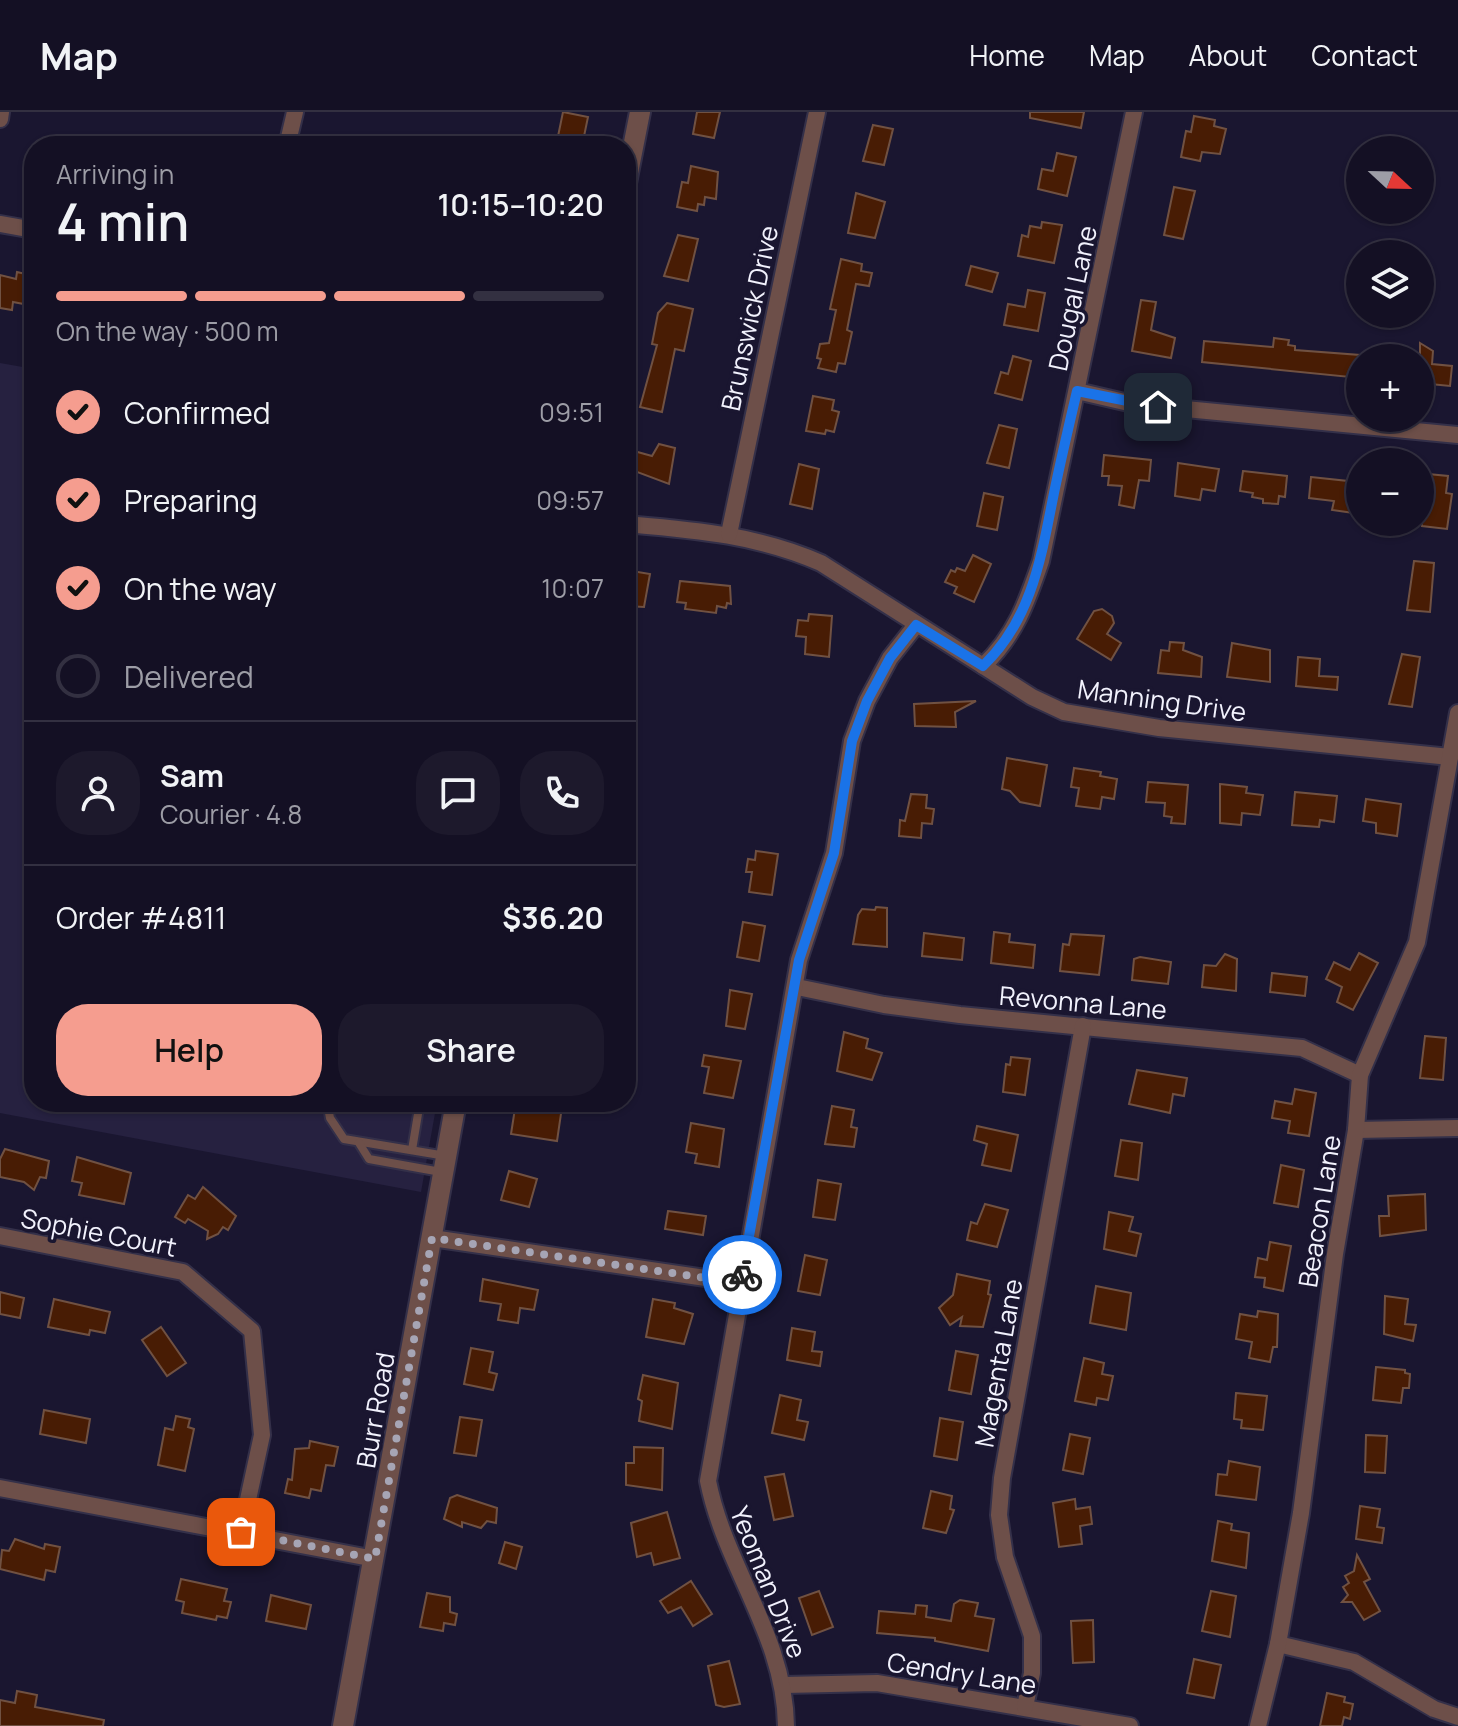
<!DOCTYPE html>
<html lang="en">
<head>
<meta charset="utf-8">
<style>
  body { margin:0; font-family:Manrope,sans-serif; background:#1d192c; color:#f1f3f6; height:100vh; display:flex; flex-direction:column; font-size:30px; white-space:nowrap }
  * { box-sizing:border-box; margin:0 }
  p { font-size:26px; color:#9d9da6 }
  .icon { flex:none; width:44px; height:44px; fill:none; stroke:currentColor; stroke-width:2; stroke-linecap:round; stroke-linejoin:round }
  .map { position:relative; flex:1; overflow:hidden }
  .sheet { position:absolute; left:24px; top:24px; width:612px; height:976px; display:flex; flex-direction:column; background:#141024; border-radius:32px; box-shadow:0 2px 6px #0004,0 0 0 2px #333041 }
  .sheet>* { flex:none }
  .needle { width:52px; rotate:112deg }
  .fabs { position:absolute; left:1346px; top:24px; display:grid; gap:16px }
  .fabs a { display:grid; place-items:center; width:88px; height:88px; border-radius:50%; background:#141024; box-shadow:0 2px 6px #0004,0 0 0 2px #333041; font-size:40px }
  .pin { position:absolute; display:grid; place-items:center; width:68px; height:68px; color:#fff; margin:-34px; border-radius:16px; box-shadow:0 4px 12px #0006 }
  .courier { position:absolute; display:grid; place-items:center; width:80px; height:80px; margin:-40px; border:6px solid #1a73e8; border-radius:50%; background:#fff; color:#222; box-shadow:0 2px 10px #0007 }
  .head em { font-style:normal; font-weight:600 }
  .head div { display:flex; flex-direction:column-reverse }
  .head { display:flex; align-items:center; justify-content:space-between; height:136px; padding:0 32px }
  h1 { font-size:52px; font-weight:600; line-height:60px }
  .bar { display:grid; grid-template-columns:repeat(4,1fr); gap:12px 8px; align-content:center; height:96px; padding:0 32px }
  .bar i { height:10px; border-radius:6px; background:#333041 }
  .bar .current { background:#f59d8f }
  .bar p { grid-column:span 4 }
  .line { display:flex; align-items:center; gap:20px; padding:0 32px; border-top:2px solid #333041 }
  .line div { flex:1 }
  .round { display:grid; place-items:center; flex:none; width:84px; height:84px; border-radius:32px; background:#1d192c }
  ol { padding:0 32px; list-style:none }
  li { display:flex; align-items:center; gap:24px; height:88px }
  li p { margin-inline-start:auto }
  li .icon { padding:8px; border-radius:50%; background:#f59d8f; color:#111; stroke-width:4 }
  li:last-child { color:#9d9da6 }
  li i { width:44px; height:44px; border:4px solid #333041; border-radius:50% }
  .cta { display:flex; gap:16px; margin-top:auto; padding:16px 32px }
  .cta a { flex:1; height:92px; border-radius:32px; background:#f59d8f; color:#111; font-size:32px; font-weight:600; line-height:92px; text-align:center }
  .cta a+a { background:#1d192c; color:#f1f3f6 }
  header { display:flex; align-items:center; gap:48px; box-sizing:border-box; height:112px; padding:0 40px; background:#141024; border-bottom:2px solid #333041 }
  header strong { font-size:38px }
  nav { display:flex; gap:44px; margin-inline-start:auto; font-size:28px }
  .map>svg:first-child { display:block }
</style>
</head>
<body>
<header>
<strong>Map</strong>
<nav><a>Home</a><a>Map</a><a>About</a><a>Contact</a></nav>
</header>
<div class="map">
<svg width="1458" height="1614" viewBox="0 0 1458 1614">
  <rect width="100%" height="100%" fill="#1a1630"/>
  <!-- built -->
  <polygon fill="#262140" points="0,251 34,257 34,990 437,990 421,1080 0,1001"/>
  <!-- building -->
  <g fill="#481c04" stroke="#705142" stroke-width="2">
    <polygon points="563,0 588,5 582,34 556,34"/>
    <polygon points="697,0 720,0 714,26 693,22"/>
    <polygon points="1030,0 1084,0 1081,16 1030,6"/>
    <polygon points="1194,4 1215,8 1214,14 1226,17 1220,42 1202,40 1200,49 1181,45 1186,19 1191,20"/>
    <polygon points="873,13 893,17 884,53 863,49"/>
    <polygon points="1057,41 1076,45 1067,84 1038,77 1042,57 1053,59"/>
    <polygon points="691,54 718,60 716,87 705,85 704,93 698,92 697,99 677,95 682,70 688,71"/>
    <polygon points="1174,75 1195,79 1183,127 1164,123"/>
    <polygon points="856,81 885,90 875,126 848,121"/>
    <polygon points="1042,110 1062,113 1054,151 1018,144 1022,123 1028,125 1030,114 1041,116"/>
    <polygon points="678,123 698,127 688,169 664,164"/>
    <polygon points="841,147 862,152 861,159 872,161 869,174 856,172 847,218 852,220 845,252 838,251 836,260 818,256 821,247 817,246 820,232 829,231 836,198 830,197"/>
    <polygon points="971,154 998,161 992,180 966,173"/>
    <polygon points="17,160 34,164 34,194 13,190 12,198 0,196 0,163 16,167"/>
    <polygon points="1028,178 1045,181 1038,219 1004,213 1008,192 1025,195"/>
    <polygon points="1141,188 1156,190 1151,218 1175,226 1171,246 1132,239"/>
    <polygon points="667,191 693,197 684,239 675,237 662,300 640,295 657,233 652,232 658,201"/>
    <polygon points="1274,226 1289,228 1288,233 1295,234 1295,238 1360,243 1360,266 1202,250 1204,229 1273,235"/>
    <polygon points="1420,231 1433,239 1432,252 1452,254 1450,274 1420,271"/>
    <polygon points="1013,244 1031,249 1022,288 995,281 1001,260 1008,262"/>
    <polygon points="813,284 834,288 832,298 839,300 834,320 826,318 825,322 806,319"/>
    <polygon points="999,313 1017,317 1009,356 987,351"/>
    <polygon points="659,332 675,336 669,372 629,357 634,339 652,344"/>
    <polygon points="1104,343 1151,348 1149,369 1139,368 1134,396 1119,393 1122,374 1108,373 1109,364 1102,364"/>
    <polygon points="1178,351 1219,357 1215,379 1202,377 1200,388 1175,384"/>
    <polygon points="799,352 819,357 812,397 790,392"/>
    <polygon points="1243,359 1287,364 1285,385 1279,384 1278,392 1263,391 1263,387 1252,385 1253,381 1240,379"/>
    <polygon points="1428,362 1448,364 1446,381 1452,382 1447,417 1422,414 1420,383 1425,384"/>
    <polygon points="1311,365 1357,370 1354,401 1332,398 1334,389 1309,386"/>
    <polygon points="984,381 1003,385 997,418 977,414"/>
    <polygon points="973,443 991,452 974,490 954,481 957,475 945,470 951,458 955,460 957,456 965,459"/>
    <polygon points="1414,449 1434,451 1430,500 1407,498"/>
    <polygon points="626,458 650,462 644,495 626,494"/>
    <polygon points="680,469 730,474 731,492 727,491 726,496 717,494 716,501 685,497 686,491 677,490"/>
    <polygon points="1102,497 1112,504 1114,511 1107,522 1121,531 1111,548 1077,527 1094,499"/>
    <polygon points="809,502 832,504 829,545 805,542 806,525 796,524 798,508 808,509"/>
    <polygon points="1170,530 1184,531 1183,538 1202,545 1201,565 1158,561 1161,538 1169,539"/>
    <polygon points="1232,531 1270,538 1270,570 1227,565"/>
    <polygon points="1402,542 1420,545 1412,595 1389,592"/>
    <polygon points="1298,545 1320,547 1319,564 1338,565 1337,578 1296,574"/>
    <polygon points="976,589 955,600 956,615 915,614 914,592"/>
    <polygon points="1007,646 1047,653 1040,694 1020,690 1010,679 1002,677"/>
    <polygon points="1074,656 1101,660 1100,664 1117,667 1114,687 1102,685 1100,697 1076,694 1079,676 1071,675"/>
    <polygon points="1148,670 1188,673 1185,712 1171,711 1172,705 1164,704 1165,691 1146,690"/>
    <polygon points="1220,672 1247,675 1246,681 1263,683 1260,703 1242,701 1241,713 1220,711"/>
    <polygon points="1295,680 1337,684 1334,710 1320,708 1319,715 1292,713"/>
    <polygon points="911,682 927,683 926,696 934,697 932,712 922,711 921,726 899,724 900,708 905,709"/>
    <polygon points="1366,687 1401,692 1397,724 1376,721 1376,711 1363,709"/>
    <polygon points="756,739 778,742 772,783 749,780 752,760 746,760 748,747 755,748"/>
    <polygon points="876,795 887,796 887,835 853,832 858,803 862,797 875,798"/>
    <polygon points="743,810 765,814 759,849 737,845"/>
    <polygon points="994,820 1010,822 1009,830 1035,833 1033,856 991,851"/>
    <polygon points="924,821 964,826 962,848 922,844"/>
    <polygon points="1071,822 1104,824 1099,863 1060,859 1063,832 1069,833"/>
    <polygon points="1359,841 1378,851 1353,898 1337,890 1342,875 1326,867 1334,850 1350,858"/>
    <polygon points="1225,842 1237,847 1236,879 1202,875 1204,853 1216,854"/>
    <polygon points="1140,845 1171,850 1168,872 1132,868 1134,847"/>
    <polygon points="1272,861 1307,865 1305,884 1270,880"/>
    <polygon points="730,878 752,882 745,917 726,914"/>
    <polygon points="844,920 868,927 866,936 882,941 872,968 837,959"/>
    <polygon points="1425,924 1446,926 1443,968 1420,966"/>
    <polygon points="704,943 741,949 733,986 704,981 709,955 702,954"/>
    <polygon points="1011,945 1030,947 1025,983 1003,980 1006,952 1010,953"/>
    <polygon points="1137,958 1187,966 1184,984 1173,982 1170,1001 1129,992"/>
    <polygon points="1295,977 1316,981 1309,1024 1288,1021 1290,1009 1272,1006 1275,989 1292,992"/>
    <polygon points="516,990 562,995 557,1029 511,1022"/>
    <polygon points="832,994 854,998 851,1015 857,1016 854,1035 825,1032"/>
    <polygon points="691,1011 724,1017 719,1055 695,1051 697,1042 686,1040"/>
    <polygon points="977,1014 1018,1023 1011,1059 982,1053 987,1032 974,1028"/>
    <polygon points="1121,1028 1142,1031 1138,1068 1115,1064"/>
    <polygon points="5,1037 49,1049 46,1066 40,1065 34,1078 24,1070 0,1065 0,1047"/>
    <polygon points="77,1045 131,1061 124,1092 79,1083 82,1071 72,1069"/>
    <polygon points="1281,1053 1304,1058 1298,1095 1274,1091"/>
    <polygon points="509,1059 537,1067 529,1095 501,1088"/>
    <polygon points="818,1068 841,1072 835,1108 813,1105"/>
    <polygon points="203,1075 236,1104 228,1118 223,1115 218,1122 207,1127 208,1119 188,1107 185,1111 175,1105 188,1083 195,1087"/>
    <polygon points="1425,1082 1426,1118 1380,1124 1379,1104 1389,1104 1388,1084"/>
    <polygon points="985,1092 1008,1098 997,1135 967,1128 971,1110 977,1112"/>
    <polygon points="668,1099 706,1104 703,1123 665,1117"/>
    <polygon points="1109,1100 1133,1105 1129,1119 1141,1122 1136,1144 1104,1137"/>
    <polygon points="1270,1130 1291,1134 1283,1179 1264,1175 1265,1166 1255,1165 1258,1146 1267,1148"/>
    <polygon points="805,1143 827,1148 820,1183 798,1179"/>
    <polygon points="957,1162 990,1169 988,1182 991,1183 983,1215 960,1214 962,1205 950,1213 939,1196 953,1183"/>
    <polygon points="483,1167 538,1178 534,1198 520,1196 518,1211 498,1208 501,1192 480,1189"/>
    <polygon points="1096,1174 1131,1181 1126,1218 1090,1211"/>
    <polygon points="0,1180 24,1186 20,1206 0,1202"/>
    <polygon points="1385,1184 1408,1187 1405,1212 1416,1213 1413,1229 1384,1222"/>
    <polygon points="54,1187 110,1200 105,1221 90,1218 89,1223 48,1215"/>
    <polygon points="653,1187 675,1191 674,1196 693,1202 684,1232 646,1225"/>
    <polygon points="1258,1199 1278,1202 1277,1235 1273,1235 1270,1250 1249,1246 1252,1230 1236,1227 1240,1202 1257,1205"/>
    <polygon points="161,1215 186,1251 167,1264 142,1228"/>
    <polygon points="792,1216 815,1220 812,1239 822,1240 820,1254 787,1248"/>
    <polygon points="471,1236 493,1240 489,1260 497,1262 493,1278 464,1272"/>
    <polygon points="956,1239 978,1243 971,1282 949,1278"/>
    <polygon points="1084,1246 1104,1251 1102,1262 1113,1264 1108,1288 1097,1286 1096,1293 1075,1289"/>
    <polygon points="1376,1255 1405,1258 1405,1261 1410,1262 1409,1276 1403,1276 1401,1291 1373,1288"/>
    <polygon points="643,1263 678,1271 672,1317 639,1309 642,1289 638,1287"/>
    <polygon points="1236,1281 1267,1284 1263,1318 1241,1316 1242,1308 1234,1307"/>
    <polygon points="780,1283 801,1288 797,1308 808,1310 804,1328 772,1321"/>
    <polygon points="44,1298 90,1307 86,1331 40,1322"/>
    <polygon points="176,1304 190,1307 188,1315 194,1317 185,1359 158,1353 165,1316 173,1318"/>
    <polygon points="460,1305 482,1308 476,1344 454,1341"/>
    <polygon points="940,1306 963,1310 957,1348 934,1344"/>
    <polygon points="1070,1322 1090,1326 1083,1362 1063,1358"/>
    <polygon points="1366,1323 1387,1324 1385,1361 1365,1360"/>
    <polygon points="310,1329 338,1335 334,1354 326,1353 321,1379 311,1377 309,1386 285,1381 288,1367 292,1368 295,1337 309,1336"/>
    <polygon points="634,1335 663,1336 662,1378 626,1373 626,1351 634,1351"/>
    <polygon points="1229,1349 1260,1355 1256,1388 1216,1383 1218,1362 1227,1363"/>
    <polygon points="784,1362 793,1404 774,1408 765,1365"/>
    <polygon points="931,1379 952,1384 950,1397 954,1398 946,1421 923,1416"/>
    <polygon points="457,1383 497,1396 496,1411 487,1409 481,1416 462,1410 462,1415 444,1407 450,1386"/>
    <polygon points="1075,1387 1076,1397 1090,1395 1092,1412 1080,1414 1082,1432 1059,1435 1053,1391"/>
    <polygon points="1360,1394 1380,1397 1377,1415 1384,1416 1382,1431 1356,1427"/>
    <polygon points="667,1400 680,1446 654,1453 651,1441 637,1445 631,1411"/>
    <polygon points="1218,1409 1232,1412 1231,1418 1249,1421 1246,1456 1212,1449"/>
    <polygon points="15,1427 44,1437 45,1432 60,1435 55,1460 46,1458 44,1468 0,1457 2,1438 9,1439"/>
    <polygon points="505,1430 522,1435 516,1457 499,1451"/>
    <polygon points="1357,1443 1370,1467 1364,1470 1380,1499 1364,1508 1352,1490 1342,1490 1348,1483 1343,1475 1349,1471 1345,1464 1354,1459"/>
    <polygon points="181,1467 227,1477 224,1489 231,1490 227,1506 217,1504 216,1508 182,1501 184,1490 176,1488"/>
    <polygon points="691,1469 712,1502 693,1514 681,1495 668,1501 660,1489"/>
    <polygon points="819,1479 833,1515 812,1523 799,1486"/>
    <polygon points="1211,1479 1236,1484 1230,1525 1202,1519"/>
    <polygon points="427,1481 450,1485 450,1500 457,1502 455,1513 444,1511 443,1519 420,1515"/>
    <polygon points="271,1483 311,1493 306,1517 266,1509"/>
    <polygon points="960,1488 978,1491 975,1504 994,1507 988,1539 935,1529 935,1526 877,1521 879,1499 915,1502 916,1493 927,1494 926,1505 951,1509 954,1492"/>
    <polygon points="1093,1508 1094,1550 1073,1551 1071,1509"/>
    <polygon points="1194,1547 1221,1553 1214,1586 1187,1581"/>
    <polygon points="729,1549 740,1592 724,1595 716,1593 708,1554"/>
    <polygon points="17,1579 37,1583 35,1595 104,1608 103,1614 0,1614 0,1588 15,1591"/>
    <polygon points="1327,1581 1345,1585 1344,1590 1353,1592 1350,1607 1344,1605 1342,1614 1320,1614"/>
  </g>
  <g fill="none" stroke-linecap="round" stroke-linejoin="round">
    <!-- service casing -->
    <g stroke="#343049" stroke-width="12">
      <g id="service">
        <polyline points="327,990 330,1006 344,1027 446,1044"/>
        <polyline points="359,1031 369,1047 441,1060"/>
        <polyline points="412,1038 420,990"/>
      </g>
    </g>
    <!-- minor casing -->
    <g stroke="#343049" stroke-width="20">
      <g id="minor">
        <polyline points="0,7 1,0"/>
        <polyline points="287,34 295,0"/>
        <polyline points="0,112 34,118"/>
        <polyline points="1077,279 1133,292 1458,323"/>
        <path d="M626 412C694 418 758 423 821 451L1032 585 1064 600 1159 616 1450 645"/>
        <polyline points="729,422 817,0"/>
        <path d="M983 554C1015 524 1027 490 1041 449L1134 0"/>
        <polyline points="797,875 884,893 960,903 1302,936 1360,963"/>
        <polyline points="1356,1018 1458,1016"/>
        <polyline points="0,1124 183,1160 252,1219 262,1323 241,1420"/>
        <polyline points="432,1126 740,1171"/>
        <polyline points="0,1376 375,1447"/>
        <polyline points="1278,1532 1354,1550 1434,1597 1458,1605"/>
        <polyline points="784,1573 877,1571 1130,1614"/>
        <polyline points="1025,1595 1032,1561 1032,1524 1005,1445 999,1403 1002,1366 1083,914"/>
        <path d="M786 1614C785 1524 725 1455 708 1369L799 848 834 741 852 629 867 589 890 546 916 513"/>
        <polyline points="1258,1614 1278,1532 1301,1401 1335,1142 1356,1018 1360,963 1417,830 1458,601"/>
      </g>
    </g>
    <!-- tertiary casing -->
    <g stroke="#343049" stroke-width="24">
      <g id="tertiary">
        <polyline points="626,71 640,0"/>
        <polyline points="343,1614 456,990"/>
      </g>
    </g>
    <!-- service -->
    <use href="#service" stroke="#6d4f49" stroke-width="8"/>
    <!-- minor -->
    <use href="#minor" stroke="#6d4f49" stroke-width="16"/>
    <!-- tertiary -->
    <use href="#tertiary" stroke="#6d4f49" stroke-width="20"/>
  </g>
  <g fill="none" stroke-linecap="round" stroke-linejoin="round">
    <!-- done -->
    <polyline stroke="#a6a5b5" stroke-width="8" stroke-dasharray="0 14.4" points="241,1420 375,1447 432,1126 740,1171 742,1163"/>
    <!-- route -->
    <path stroke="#1a73e8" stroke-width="10" d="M742 1163 799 848 834 741 852 629 867 589 890 546 916 513 983 554C1032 507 1041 446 1054 381 1061 347 1069 313 1077 279L1158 295"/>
  </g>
  <g text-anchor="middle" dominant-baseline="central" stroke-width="7" stroke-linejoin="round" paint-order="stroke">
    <!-- street labels -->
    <g font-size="26" fill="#f2f2fd" stroke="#1a1630">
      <text transform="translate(1072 186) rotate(-78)">Dougal Lane</text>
      <text transform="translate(749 206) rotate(-78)">Brunswick Drive</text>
      <text transform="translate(1162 588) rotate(8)">Manning Drive</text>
      <text transform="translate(1083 890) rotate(5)">Revonna Lane</text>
      <text transform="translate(1319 1099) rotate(-81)">Beacon Lane</text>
      <text transform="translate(99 1120) rotate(11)">Sophie Court</text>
      <text transform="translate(998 1251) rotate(-80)">Magenta Lane</text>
      <text transform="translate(375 1298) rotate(-80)">Burr Road</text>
      <text transform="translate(769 1470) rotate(68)">Yeoman Drive</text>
      <text transform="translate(962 1561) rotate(9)">Cendry Lane</text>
    </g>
  </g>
</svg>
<div class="fabs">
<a><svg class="needle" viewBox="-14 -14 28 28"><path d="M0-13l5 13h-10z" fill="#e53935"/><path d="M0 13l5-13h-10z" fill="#9d9da6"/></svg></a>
<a><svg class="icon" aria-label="layers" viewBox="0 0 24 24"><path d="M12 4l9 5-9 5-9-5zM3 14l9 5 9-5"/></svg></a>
<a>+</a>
<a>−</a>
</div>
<div class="pin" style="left:241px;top:1420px;background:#ea580c"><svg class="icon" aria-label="bag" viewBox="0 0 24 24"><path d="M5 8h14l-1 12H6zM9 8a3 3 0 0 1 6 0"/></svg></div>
<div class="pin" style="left:1158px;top:295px;background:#1f2937"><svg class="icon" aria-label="home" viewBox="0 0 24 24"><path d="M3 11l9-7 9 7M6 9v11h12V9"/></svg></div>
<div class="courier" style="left:742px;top:1163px"><svg class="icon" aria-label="bike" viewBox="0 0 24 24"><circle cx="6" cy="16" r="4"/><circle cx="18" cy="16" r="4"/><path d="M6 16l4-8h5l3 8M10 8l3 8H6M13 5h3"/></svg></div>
<section class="sheet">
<div class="head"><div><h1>4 min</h1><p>Arriving in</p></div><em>10:15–10:20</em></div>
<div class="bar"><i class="current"></i><i class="current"></i><i class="current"></i><i></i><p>On the way · 500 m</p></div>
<ol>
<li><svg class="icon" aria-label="check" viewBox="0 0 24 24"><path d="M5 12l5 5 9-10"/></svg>Confirmed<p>09:51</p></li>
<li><svg class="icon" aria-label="check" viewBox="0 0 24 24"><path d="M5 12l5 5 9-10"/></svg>Preparing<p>09:57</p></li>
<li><svg class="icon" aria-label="check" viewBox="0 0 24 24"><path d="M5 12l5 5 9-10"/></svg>On the way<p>10:07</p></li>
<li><i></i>Delivered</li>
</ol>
<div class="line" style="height:144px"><a class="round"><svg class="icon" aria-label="person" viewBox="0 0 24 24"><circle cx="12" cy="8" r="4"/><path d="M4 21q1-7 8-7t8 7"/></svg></a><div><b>Sam</b><p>Courier · 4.8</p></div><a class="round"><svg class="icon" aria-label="chat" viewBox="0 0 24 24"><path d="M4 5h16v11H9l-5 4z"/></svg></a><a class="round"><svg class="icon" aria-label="phone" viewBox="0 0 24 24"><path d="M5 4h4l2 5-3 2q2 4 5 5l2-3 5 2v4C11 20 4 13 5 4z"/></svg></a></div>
<div class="line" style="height:104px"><div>Order #4811</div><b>$36.20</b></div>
<div class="cta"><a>Help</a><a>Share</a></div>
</section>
</div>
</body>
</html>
